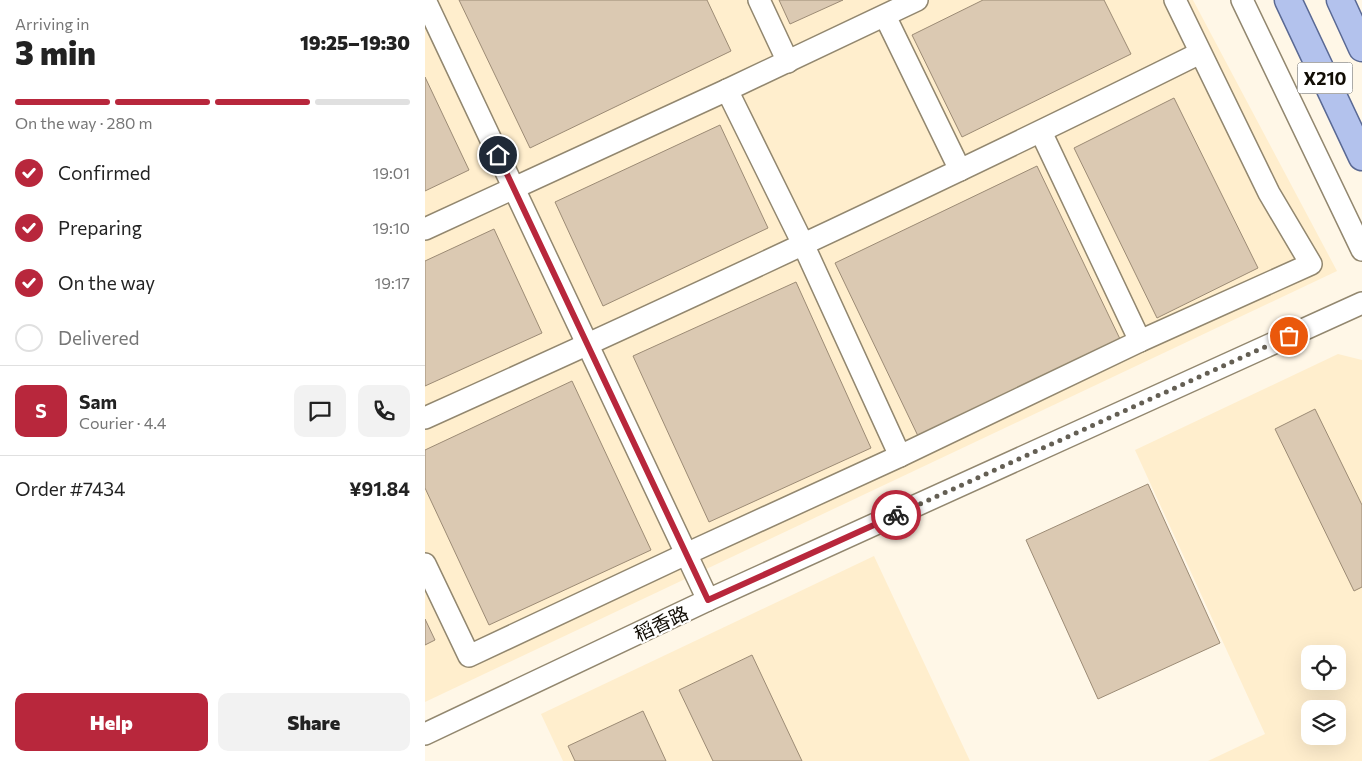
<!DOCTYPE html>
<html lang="en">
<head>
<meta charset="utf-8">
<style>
  body { margin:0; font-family:Commissioner,"Noto Sans SC",sans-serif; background:#f2f2f2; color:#222; height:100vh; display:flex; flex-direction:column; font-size:19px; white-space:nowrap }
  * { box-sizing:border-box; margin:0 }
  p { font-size:16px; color:#767676 }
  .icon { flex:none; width:28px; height:28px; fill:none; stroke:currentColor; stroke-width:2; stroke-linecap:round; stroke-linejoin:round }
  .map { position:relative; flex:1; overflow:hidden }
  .details { display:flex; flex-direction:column; background:#fff; width:425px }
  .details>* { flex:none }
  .buttons { position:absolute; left:876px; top:645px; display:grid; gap:10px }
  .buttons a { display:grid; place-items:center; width:45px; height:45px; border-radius:10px; background:#fff; box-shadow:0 5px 20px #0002; font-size:25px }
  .pin { position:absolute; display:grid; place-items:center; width:42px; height:42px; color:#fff; margin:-21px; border:2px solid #fff; border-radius:50%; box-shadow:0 1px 5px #0007 }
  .courier { position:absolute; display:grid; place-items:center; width:50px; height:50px; margin:-25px; border:4px solid #b8273c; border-radius:50%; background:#fff; color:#222; box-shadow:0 1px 6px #0007 }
  .head em { font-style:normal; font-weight:800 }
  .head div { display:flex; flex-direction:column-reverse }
  .head { display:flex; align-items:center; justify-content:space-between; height:85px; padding:0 15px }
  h1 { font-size:32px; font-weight:800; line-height:38px }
  .bar { display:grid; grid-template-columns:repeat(4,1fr); gap:8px 5px; align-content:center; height:60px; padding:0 15px }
  .bar i { height:6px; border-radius:4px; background:#e0e0e0 }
  .bar .current { background:#b8273c }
  .bar p { grid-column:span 4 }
  .line { display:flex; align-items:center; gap:12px; padding:0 15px; border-top:1px solid #e0e0e0 }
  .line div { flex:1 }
  .round { display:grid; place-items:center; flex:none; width:52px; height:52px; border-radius:10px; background:#f2f2f2 }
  ol { padding:0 15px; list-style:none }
  li { display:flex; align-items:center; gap:15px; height:55px }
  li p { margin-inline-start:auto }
  li .icon { padding:5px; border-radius:50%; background:#b8273c; color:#fff; stroke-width:4 }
  li:last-child { color:#767676 }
  li i { width:28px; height:28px; border:2px solid #e0e0e0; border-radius:50% }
  .cta { display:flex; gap:10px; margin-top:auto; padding:10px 15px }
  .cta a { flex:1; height:58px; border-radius:10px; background:#b8273c; color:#fff; font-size:20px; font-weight:800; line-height:58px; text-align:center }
  .cta a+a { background:#f2f2f2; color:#222 }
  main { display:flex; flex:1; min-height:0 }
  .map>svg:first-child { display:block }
</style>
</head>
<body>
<main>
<section class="details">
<div class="head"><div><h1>3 min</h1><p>Arriving in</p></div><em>19:25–19:30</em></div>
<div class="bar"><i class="current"></i><i class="current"></i><i class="current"></i><i></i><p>On the way · 280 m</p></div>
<ol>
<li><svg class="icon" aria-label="check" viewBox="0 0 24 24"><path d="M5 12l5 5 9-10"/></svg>Confirmed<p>19:01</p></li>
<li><svg class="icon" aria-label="check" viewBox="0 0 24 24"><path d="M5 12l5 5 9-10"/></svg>Preparing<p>19:10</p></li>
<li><svg class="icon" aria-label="check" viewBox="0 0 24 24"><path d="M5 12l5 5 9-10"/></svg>On the way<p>19:17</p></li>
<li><i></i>Delivered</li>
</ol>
<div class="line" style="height:90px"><b class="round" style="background:#b8273c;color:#fff">S</b><div><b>Sam</b><p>Courier · 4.4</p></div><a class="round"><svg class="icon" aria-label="chat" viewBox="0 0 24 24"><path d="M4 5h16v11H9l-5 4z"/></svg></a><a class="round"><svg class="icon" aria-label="phone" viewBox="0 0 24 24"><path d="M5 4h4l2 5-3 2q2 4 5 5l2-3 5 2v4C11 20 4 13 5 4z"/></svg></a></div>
<div class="line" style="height:65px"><div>Order #7434</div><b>¥91.84</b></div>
<div class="cta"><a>Help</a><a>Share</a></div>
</section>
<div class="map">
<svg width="937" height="761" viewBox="0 0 937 761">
  <rect width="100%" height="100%" fill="#fff7e7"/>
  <!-- built -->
  <g fill="#ffeecd" fill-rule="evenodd">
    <polygon points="0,0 768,0 912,271 0,702"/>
    <path d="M913 354 937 360V761H783L840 734 710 450ZM885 654H912V681H885ZM885 709H912V736H885Z"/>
    <polygon points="449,556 545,761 138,761 116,714"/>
  </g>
  <!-- building -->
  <g fill="#dbc9b2" stroke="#9c8b75">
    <polygon points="34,0 282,0 306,51 105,148"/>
    <polygon points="354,0 418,0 365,24"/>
    <polygon points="558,0 679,0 706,54 537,137 487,35"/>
    <polygon points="0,77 44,170 0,191"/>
    <polygon points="749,98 833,268 732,318 649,148"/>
    <polygon points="295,125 343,228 178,306 130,202"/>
    <polygon points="612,166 695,339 493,436 410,263"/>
    <polygon points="69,229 117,333 0,386 0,261"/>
    <polygon points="371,282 446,448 284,522 208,356"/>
    <polygon points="147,381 226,550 64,625 0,488 0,450"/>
    <polygon points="890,409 937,505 937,587 929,591 850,429"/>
    <polygon points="723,484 795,643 673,699 601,540"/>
    <polygon points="0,619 10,640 0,645"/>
    <polygon points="327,655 377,761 288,761 254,690"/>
    <polygon points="218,711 241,761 150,761 143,746"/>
  </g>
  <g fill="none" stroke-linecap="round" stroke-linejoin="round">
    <!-- minor casing -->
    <g stroke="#92876f" stroke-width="24">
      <g id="minor">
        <polyline points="0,0 283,600"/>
        <polyline points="334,0 363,62"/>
        <polyline points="817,0 937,250"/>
        <polyline points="460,16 535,170"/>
        <polyline points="302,90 378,244 475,456"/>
        <polyline points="616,132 715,341"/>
        <polyline points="0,229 302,90 492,0"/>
        <path d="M0 418C260 301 519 180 775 53"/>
        <polyline points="0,564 44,656 261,554 475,456 715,341 886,264 844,193 750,0"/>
        <polyline points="0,734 283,600 937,303"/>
      </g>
    </g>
    <!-- major casing -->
    <g stroke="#5a6994" stroke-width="29">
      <g id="major">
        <polyline points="863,0 937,157"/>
        <polyline points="915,0 937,48"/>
      </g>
    </g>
    <!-- minor -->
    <use href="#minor" stroke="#fff" stroke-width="21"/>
    <!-- major -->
    <use href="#major" stroke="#b3c2ed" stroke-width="26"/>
  </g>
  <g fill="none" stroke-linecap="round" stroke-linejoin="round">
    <!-- done -->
    <polyline stroke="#645f54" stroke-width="5" stroke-dasharray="0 9" points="471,515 864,336"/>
    <!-- route -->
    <polyline stroke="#b8273c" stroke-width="6" points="73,155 283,600 471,515"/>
  </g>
  <g text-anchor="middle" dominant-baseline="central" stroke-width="4.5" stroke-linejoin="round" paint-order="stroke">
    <!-- shield labels -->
    <rect fill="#fff" stroke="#585650" stroke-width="1" x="872.5" y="62.5" width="55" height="31" rx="4"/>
    <g font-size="18" font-weight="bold" fill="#110d05">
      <text x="900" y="78">X210</text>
    </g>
    <!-- street labels -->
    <g font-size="19" fill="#110d05" stroke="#fff">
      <text transform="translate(236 623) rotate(-25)">稻香路</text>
    </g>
  </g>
</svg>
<div class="buttons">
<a><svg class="icon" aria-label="locate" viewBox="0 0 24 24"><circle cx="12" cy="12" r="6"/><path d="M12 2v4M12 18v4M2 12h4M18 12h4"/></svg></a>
<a><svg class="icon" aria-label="layers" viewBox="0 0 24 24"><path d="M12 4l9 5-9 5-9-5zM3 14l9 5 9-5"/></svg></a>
</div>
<div class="pin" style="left:864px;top:336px;background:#ea580c"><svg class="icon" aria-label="bag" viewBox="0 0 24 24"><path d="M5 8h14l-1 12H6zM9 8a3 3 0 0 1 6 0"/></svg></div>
<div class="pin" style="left:73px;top:155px;background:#1f2937"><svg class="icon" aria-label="home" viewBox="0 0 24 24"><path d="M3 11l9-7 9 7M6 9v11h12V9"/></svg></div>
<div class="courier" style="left:471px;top:515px"><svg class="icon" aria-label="bike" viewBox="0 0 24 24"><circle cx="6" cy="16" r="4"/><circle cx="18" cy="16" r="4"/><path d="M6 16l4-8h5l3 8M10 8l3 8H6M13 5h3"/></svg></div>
</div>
</main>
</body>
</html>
